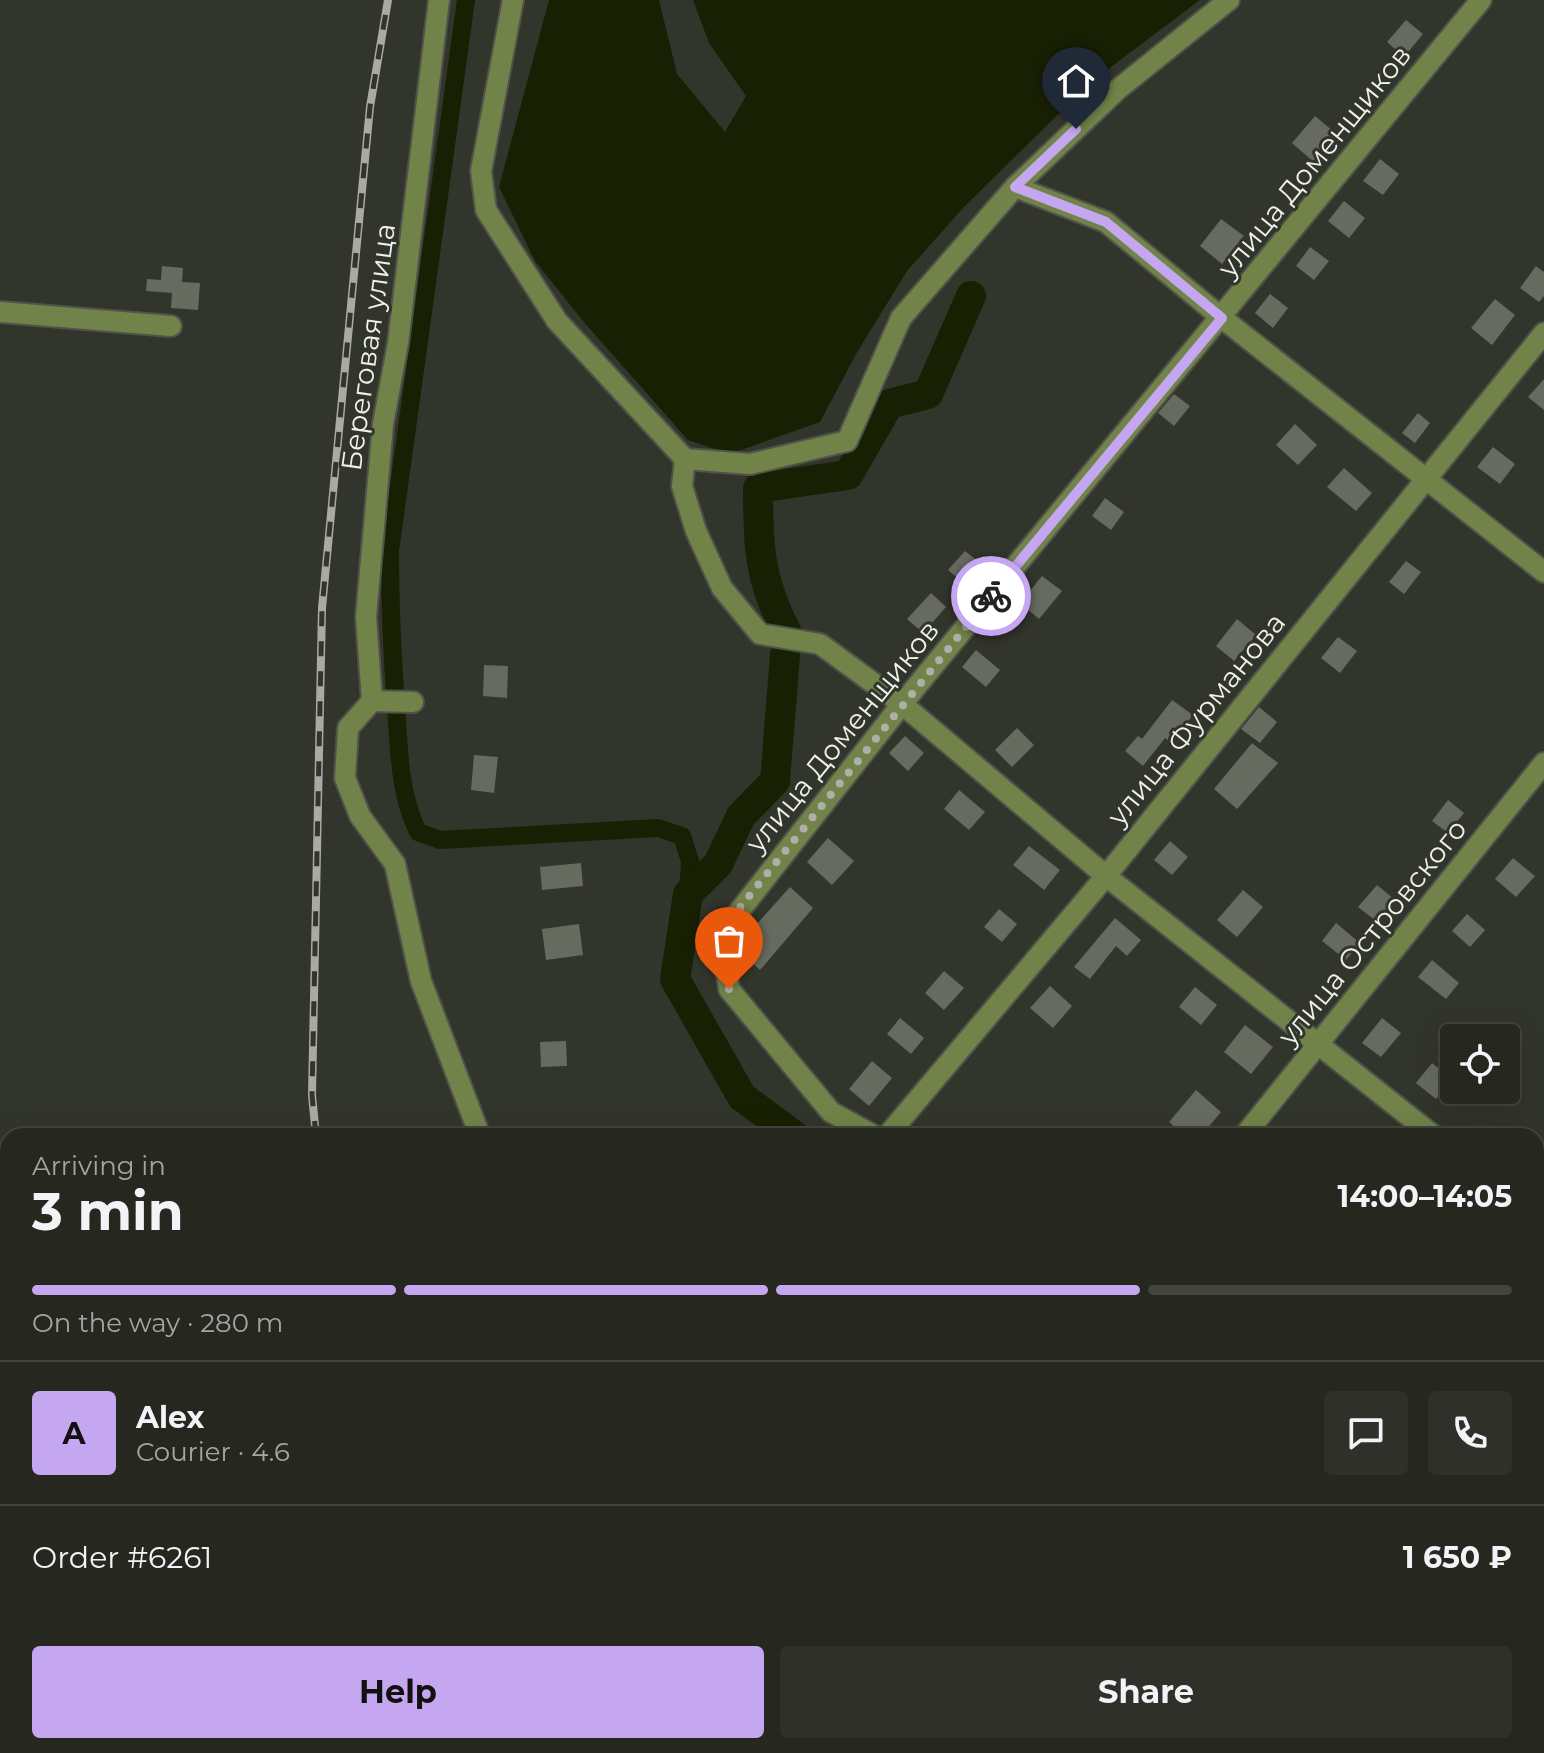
<!DOCTYPE html>
<html lang="en">
<head>
<meta charset="utf-8">
<style>
  body { margin:0; font-family:Montserrat,sans-serif; background:#2e3029; color:#f1f3f6; height:100vh; display:flex; flex-direction:column; font-size:30px; white-space:nowrap }
  * { box-sizing:border-box; margin:0 }
  p { font-size:26px; color:#a4a6a5 }
  .icon { flex:none; width:44px; height:44px; fill:none; stroke:currentColor; stroke-width:2; stroke-linecap:round; stroke-linejoin:round }
  .map { position:relative; flex:1; overflow:hidden }
  .sheet { position:absolute; left:0px; top:1128px; width:1544px; height:626px; display:flex; flex-direction:column; background:#262820; border-radius:24px 24px 0 0; box-shadow:0 8px 32px #0002,0 0 0 2px #42443e }
  .sheet>* { flex:none }
  .controls { position:absolute; left:1440px; top:1024px; display:grid; gap:16px }
  .controls a { display:grid; place-items:center; width:80px; height:80px; border-radius:8px; background:#262820; box-shadow:0 8px 32px #0002,0 0 0 2px #42443e; font-size:40px }
  .pin { position:absolute; display:grid; place-items:center; width:68px; height:68px; color:#fff; margin:-82px -34px; border-radius:50% 50% 50% 0; rotate:-45deg; box-shadow:0 0 8px #0007 }
  .pin .icon { rotate:45deg }
  .courier { position:absolute; display:grid; place-items:center; width:80px; height:80px; margin:-40px; border:6px solid #c5a6f0; border-radius:50%; background:#fff; color:#222; box-shadow:0 2px 10px #0007 }
  .summary em { font-style:normal; font-weight:700 }
  .summary div { display:flex; flex-direction:column-reverse }
  .summary { display:flex; align-items:center; justify-content:space-between; height:136px; padding:0 32px }
  h1 { font-size:52px; font-weight:700; line-height:60px }
  .bar { display:grid; grid-template-columns:repeat(4,1fr); gap:12px 8px; align-content:center; height:96px; padding:0 32px }
  .bar i { height:10px; border-radius:6px; background:#42443e }
  .bar .on { background:#c5a6f0 }
  .bar p { grid-column:span 4 }
  .line { display:flex; align-items:center; gap:20px; padding:0 32px; border-top:2px solid #42443e }
  .line div { flex:1 }
  .round { display:grid; place-items:center; flex:none; width:84px; height:84px; border-radius:8px; background:#2e3029 }
  .action { display:flex; gap:16px; margin-top:auto; padding:16px 32px }
  .action a { flex:1; height:92px; border-radius:8px; background:#c5a6f0; color:#111; font-size:32px; font-weight:700; line-height:92px; text-align:center }
  .action a+a { background:#2e3029; color:#f1f3f6 }
  .map>svg:first-child { display:block }
</style>
</head>
<body>
<div class="map">
<svg width="1544" height="1753" viewBox="0 0 1544 1753">
  <rect width="100%" height="100%" fill="#32352b"/>
  <!-- water -->
  <polygon fill="#182003" points="549,0 659,0 677,74 725,132 746,96 709,43 693,0 1200,0 1091,82 963,208 907,271 856,354 820,422 730,454 688,440 583,321 535,261 499,187"/>
  <g fill="none" stroke-linecap="round" stroke-linejoin="round">
    <!-- canal -->
    <path stroke="#182003" stroke-width="18" d="M466 0 390 551C390 603 392 654 396 706 399 748 399 794 418 832L440 840 658 828 682 836 690 861 688 894"/>
    <!-- river -->
    <g stroke="#182003" stroke-width="30">
      <path d="M787 633C759 579 758 547 758 488L848 475 889 404 928 394 971 296"/>
      <polyline points="785,655 775,781 741,816 718,864 688,894 675,979 742,1097 795,1136"/>
      <polyline points="1536,1641 1544,1647"/>
    </g>
  </g>
  <!-- building -->
  <g fill="#666a5f">
    <polygon points="1406,20 1423,34 1404,57 1387,42"/>
    <polygon points="1315,116 1340,137 1317,165 1292,143"/>
    <polygon points="1380,159 1399,174 1383,195 1363,181"/>
    <polygon points="1344,201 1365,218 1349,238 1328,221"/>
    <polygon points="1221,219 1244,236 1222,264 1200,246"/>
    <polygon points="1310,247 1329,261 1314,280 1296,266"/>
    <polygon points="162,266 183,268 182,282 200,283 198,310 171,308 172,293 146,291 147,279 161,280"/>
    <polygon points="1536,266 1544,272 1544,296 1539,302 1520,288"/>
    <polygon points="1270,294 1288,308 1273,328 1255,313"/>
    <polygon points="1495,299 1515,315 1492,345 1471,328"/>
    <polygon points="1544,379 1544,410 1528,397"/>
    <polygon points="1174,394 1190,406 1174,426 1158,413"/>
    <polygon points="1418,413 1430,423 1415,443 1402,433"/>
    <polygon points="1295,424 1317,445 1298,465 1276,445"/>
    <polygon points="1493,447 1515,464 1500,484 1477,467"/>
    <polygon points="1344,468 1372,493 1356,511 1327,487"/>
    <polygon points="1105,498 1124,512 1111,530 1092,516"/>
    <polygon points="965,551 980,563 963,583 948,570"/>
    <polygon points="1406,561 1421,572 1404,594 1389,582"/>
    <polygon points="1042,576 1062,591 1039,619 1020,603"/>
    <polygon points="931,593 946,607 923,633 907,619"/>
    <polygon points="1237,619 1256,635 1234,661 1216,646"/>
    <polygon points="1338,637 1357,651 1340,673 1321,658"/>
    <polygon points="976,650 1000,670 986,687 962,667"/>
    <polygon points="484,665 508,666 507,698 483,696"/>
    <polygon points="1172,700 1193,715 1171,743 1165,738 1143,766 1125,751 1138,736 1142,739"/>
    <polygon points="1259,707 1277,722 1260,743 1241,729"/>
    <polygon points="1017,728 1034,745 1012,767 995,750"/>
    <polygon points="905,736 924,753 908,771 889,753"/>
    <polygon points="1252,743 1278,763 1237,809 1214,789"/>
    <polygon points="474,755 498,757 494,793 471,790"/>
    <polygon points="959,790 985,812 969,830 944,809"/>
    <polygon points="1448,800 1464,813 1448,833 1432,821"/>
    <polygon points="828,838 854,861 832,885 807,862"/>
    <polygon points="1170,841 1188,857 1172,875 1154,860"/>
    <polygon points="1029,846 1060,870 1044,890 1013,865"/>
    <polygon points="1513,858 1535,876 1516,897 1495,879"/>
    <polygon points="581,863 583,886 542,890 540,867"/>
    <polygon points="1377,885 1394,899 1376,921 1358,907"/>
    <polygon points="790,887 813,908 760,970 736,948 736,942 754,923 756,925"/>
    <polygon points="1243,890 1263,907 1237,937 1217,920"/>
    <polygon points="999,909 1017,924 1002,942 984,927"/>
    <polygon points="1467,914 1485,930 1470,947 1452,931"/>
    <polygon points="1115,918 1141,940 1127,956 1116,946 1090,979 1074,967"/>
    <polygon points="1336,923 1360,943 1346,960 1322,941"/>
    <polygon points="579,924 583,955 546,960 542,929"/>
    <polygon points="1432,960 1459,983 1446,999 1418,977"/>
    <polygon points="944,971 964,988 944,1010 925,993"/>
    <polygon points="1050,986 1072,1006 1053,1028 1030,1008"/>
    <polygon points="1195,987 1217,1005 1201,1025 1179,1007"/>
    <polygon points="900,1018 924,1038 911,1054 887,1034"/>
    <polygon points="1382,1018 1401,1033 1381,1057 1362,1043"/>
    <polygon points="1245,1025 1273,1047 1251,1074 1224,1052"/>
    <polygon points="566,1041 567,1066 541,1067 540,1042"/>
    <polygon points="872,1061 892,1078 869,1106 849,1089"/>
    <polygon points="1432,1063 1452,1079 1436,1099 1416,1083"/>
    <polygon points="1196,1090 1221,1112 1201,1136 1185,1136 1169,1122"/>
  </g>
  <g fill="none" stroke-linecap="round" stroke-linejoin="round">
    <!-- minor casing -->
    <g stroke="#50534a" stroke-width="24">
      <g id="minor">
        <polyline points="513,0 481,171 486,210 557,321 685,459 682,486 696,531 722,588 760,634 820,644 902,704 1106,876 1434,1136"/>
        <polyline points="1015,187 1106,222 1222,318 1544,572"/>
        <polyline points="0,312 171,326"/>
        <polyline points="685,459 750,464 847,441 901,318 1015,187 1117,90 1229,0"/>
        <polyline points="372,701 366,617 383,424 398,343 439,0"/>
        <polyline points="413,702 372,701 348,728 345,778 360,816 395,864 421,981 480,1136"/>
        <polyline points="875,1136 831,1112 729,989 723,948 724,934 730,923 902,704 1481,0"/>
        <polyline points="887,1136 1106,876 1544,333"/>
        <polyline points="1244,1136 1544,763"/>
        <polyline points="1536,1199 1544,1189"/>
        <polyline points="1536,1217 1544,1224"/>
        <polyline points="1536,1710 1544,1715"/>
        <polyline points="733,1746 740,1753"/>
        <polyline points="983,1746 992,1753"/>
      </g>
    </g>
    <!-- minor -->
    <use href="#minor" stroke="#718349" stroke-width="20"/>
    <!-- rail casing -->
    <g stroke="#a8aaa3" stroke-width="8">
      <g id="rail">
        <polyline points="316,1136 312,1095 322,608 370,107 388,0"/>
        <polyline points="373,1746 373,1753"/>
      </g>
    </g>
    <!-- rail -->
    <use href="#rail" stroke="#32352b" stroke-width="5" stroke-dasharray="15" stroke-linecap="butt"/>
  </g>
  <g fill="none" stroke-linecap="round" stroke-linejoin="round">
    <!-- done -->
    <path stroke="#adafa8" stroke-width="8" stroke-dasharray="0 14.4" d="M729 989C723 954 718 943 737 911L991 596"/>
    <!-- route -->
    <polyline stroke="#c5a6f0" stroke-width="10" points="991,596 1222,318 1106,222 1015,187 1076,129"/>
  </g>
  <g text-anchor="middle" dominant-baseline="central" stroke-width="6" stroke-linejoin="round" paint-order="stroke">
    <!-- street labels -->
    <g font-size="28" fill="#eff1eb" stroke="#32352b">
      <text transform="translate(1314 161) rotate(-51)">улица Доменщиков</text>
      <text transform="translate(368 347) rotate(-82)">Береговая улица</text>
      <text transform="translate(1196 719) rotate(-51)">улица Фурманова</text>
      <text transform="translate(842 736) rotate(-51)">улица Доменщиков</text>
      <text transform="translate(1372 932) rotate(-51)">улица Островского</text>
    </g>
  </g>
</svg>
<div class="controls">
<a><svg class="icon" aria-label="locate" viewBox="0 0 24 24"><circle cx="12" cy="12" r="6"/><path d="M12 2v4M12 18v4M2 12h4M18 12h4"/></svg></a>
</div>
<div class="pin" style="left:729px;top:989px;background:#ea580c"><svg class="icon" aria-label="bag" viewBox="0 0 24 24"><path d="M5 8h14l-1 12H6zM9 8a3 3 0 0 1 6 0"/></svg></div>
<div class="pin" style="left:1076px;top:129px;background:#1f2937"><svg class="icon" aria-label="home" viewBox="0 0 24 24"><path d="M3 11l9-7 9 7M6 9v11h12V9"/></svg></div>
<div class="courier" style="left:991px;top:596px"><svg class="icon" aria-label="bike" viewBox="0 0 24 24"><circle cx="6" cy="16" r="4"/><circle cx="18" cy="16" r="4"/><path d="M6 16l4-8h5l3 8M10 8l3 8H6M13 5h3"/></svg></div>
<section class="sheet">
<div class="summary"><div><h1>3 min</h1><p>Arriving in</p></div><em>14:00–14:05</em></div>
<div class="bar"><i class="on"></i><i class="on"></i><i class="on"></i><i></i><p>On the way · 280 m</p></div>
<div class="line" style="height:144px"><b class="round" style="background:#c5a6f0;color:#111">A</b><div><b>Alex</b><p>Courier · 4.6</p></div><a class="round"><svg class="icon" aria-label="chat" viewBox="0 0 24 24"><path d="M4 5h16v11H9l-5 4z"/></svg></a><a class="round"><svg class="icon" aria-label="phone" viewBox="0 0 24 24"><path d="M5 4h4l2 5-3 2q2 4 5 5l2-3 5 2v4C11 20 4 13 5 4z"/></svg></a></div>
<div class="line" style="height:104px"><div>Order #6261</div><b>1 650 ₽</b></div>
<div class="action"><a>Help</a><a>Share</a></div>
</section>
</div>
</body>
</html>
